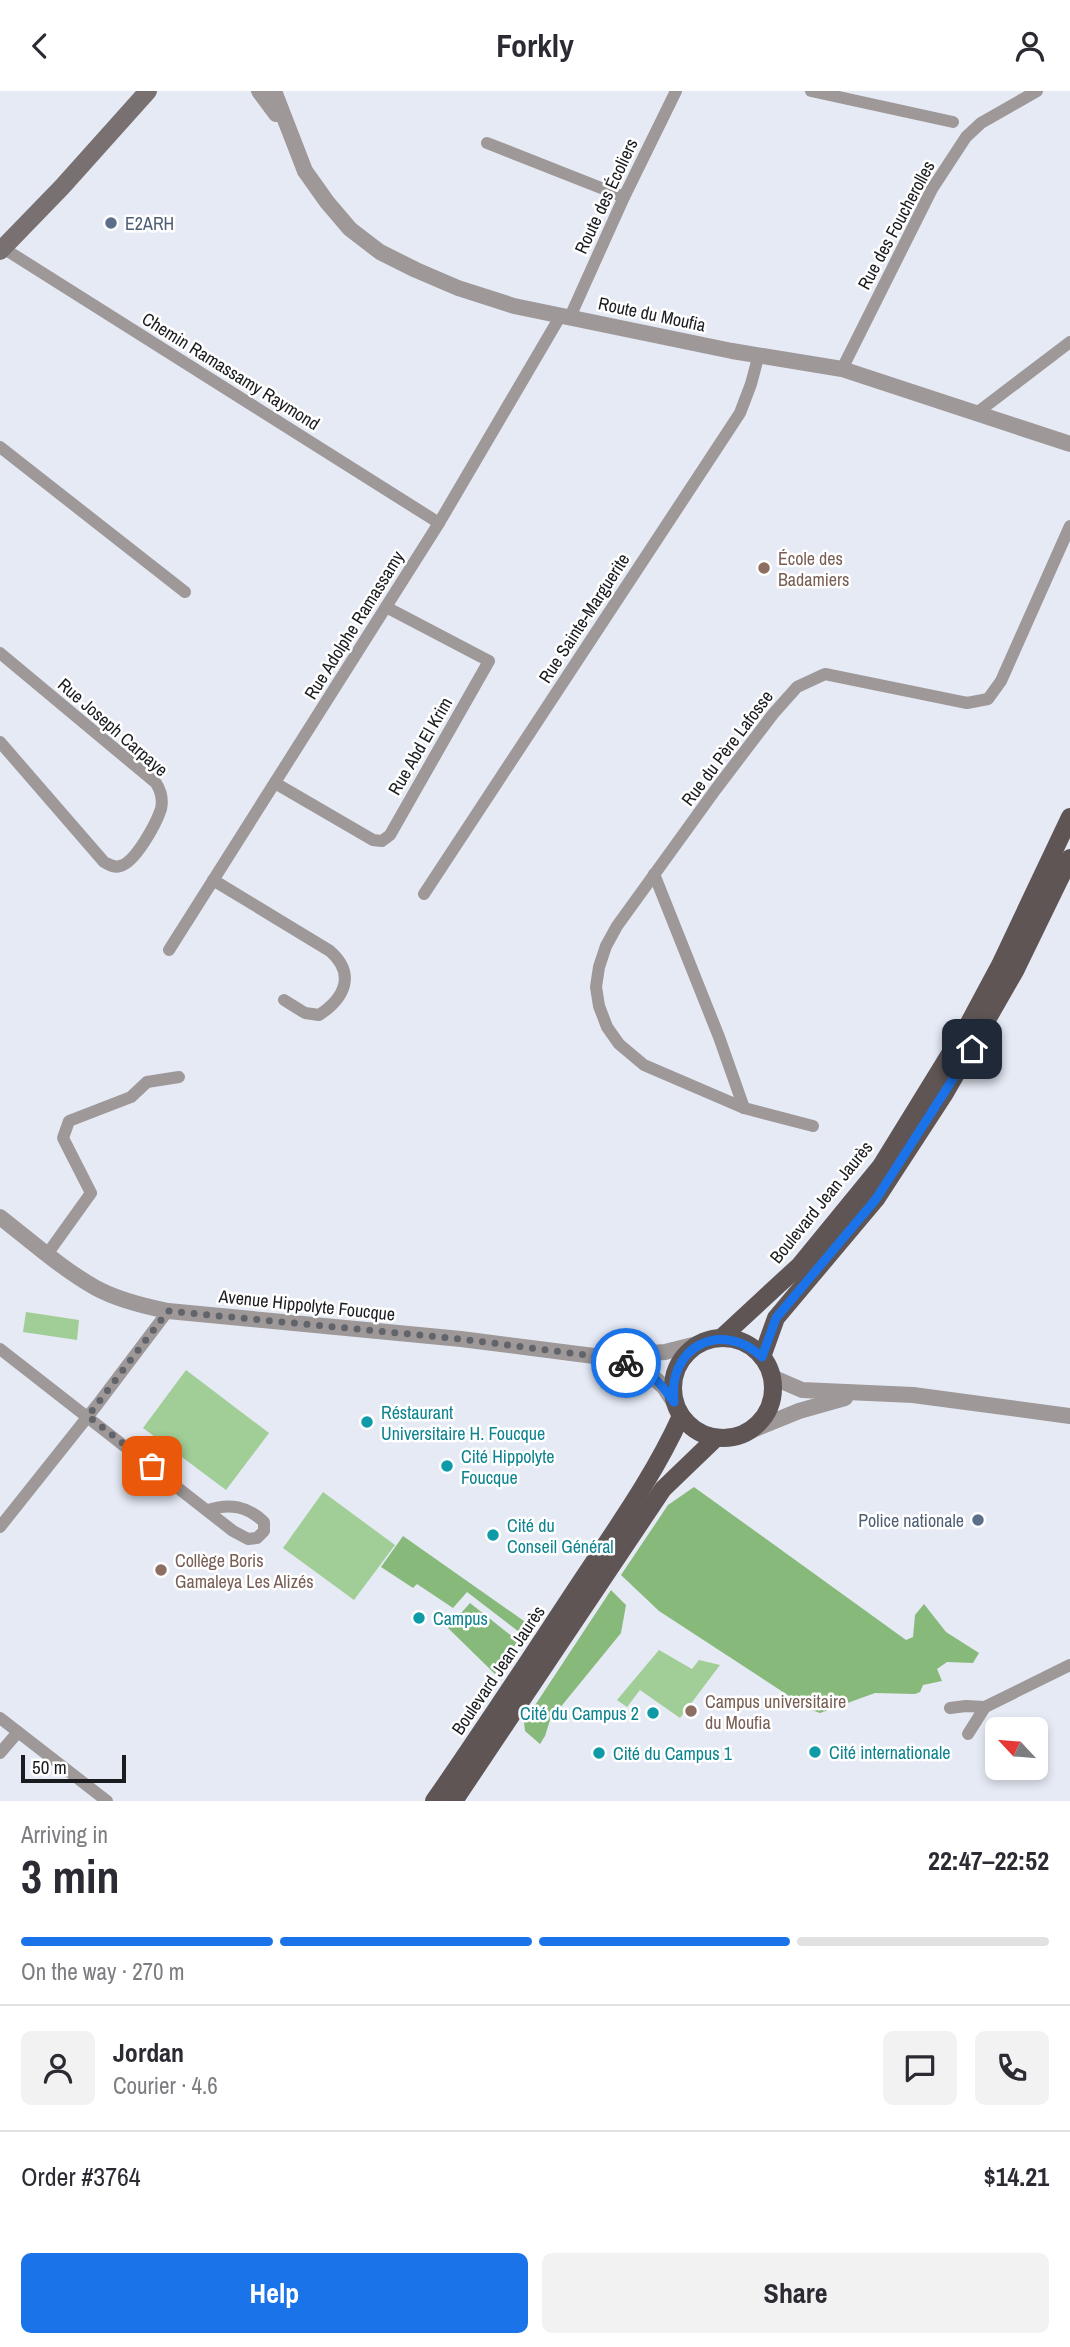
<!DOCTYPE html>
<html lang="en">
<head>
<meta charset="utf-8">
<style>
  body { margin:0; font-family:"Archivo Narrow",sans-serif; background:#f2f2f3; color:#2b2b33; height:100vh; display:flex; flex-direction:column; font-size:26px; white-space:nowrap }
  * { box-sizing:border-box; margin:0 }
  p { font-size:23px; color:#7c7c81 }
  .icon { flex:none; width:38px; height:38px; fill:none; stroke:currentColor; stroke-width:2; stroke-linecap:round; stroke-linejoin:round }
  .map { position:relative; height:1710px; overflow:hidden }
  .sheet { display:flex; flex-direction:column; background:#fff; flex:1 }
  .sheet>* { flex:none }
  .needle { width:46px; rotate:296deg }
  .controls { position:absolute; left:985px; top:1626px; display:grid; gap:14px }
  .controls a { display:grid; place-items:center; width:63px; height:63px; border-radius:10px; background:#fff; box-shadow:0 4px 10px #0003; font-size:35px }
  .scale { position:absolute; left:21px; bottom:18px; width:105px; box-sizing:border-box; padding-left:7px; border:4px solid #1b1c20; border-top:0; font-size:19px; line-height:24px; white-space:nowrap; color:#1b1c20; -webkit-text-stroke:5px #fff; paint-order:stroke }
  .pin { position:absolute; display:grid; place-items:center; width:60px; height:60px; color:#fff; margin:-30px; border-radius:14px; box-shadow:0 4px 10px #0006 }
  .courier { position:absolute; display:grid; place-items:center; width:70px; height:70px; margin:-35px; border:5px solid #1a73e8; border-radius:50%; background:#fff; color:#222; box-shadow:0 2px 9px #0007 }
  .headline em { font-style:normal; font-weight:700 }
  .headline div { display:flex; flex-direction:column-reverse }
  .headline { display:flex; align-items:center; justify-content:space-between; height:119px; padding:0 21px }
  h1 { font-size:46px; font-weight:700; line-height:52px }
  .bar { display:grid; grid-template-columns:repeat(4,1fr); gap:10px 7px; align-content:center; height:84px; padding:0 21px }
  .bar i { height:9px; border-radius:5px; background:#e1e1e2 }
  .bar .selected { background:#1a73e8 }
  .bar p { grid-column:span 4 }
  .line { display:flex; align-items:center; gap:18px; padding:0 21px; border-top:2px solid #e1e1e2 }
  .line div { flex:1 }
  .round { display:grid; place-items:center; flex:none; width:74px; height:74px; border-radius:10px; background:#f2f2f3 }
  .button { display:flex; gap:14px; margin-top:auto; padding:14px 21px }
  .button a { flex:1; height:80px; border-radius:10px; background:#1a73e8; color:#fff; font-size:28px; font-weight:700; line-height:80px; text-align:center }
  .button a+a { background:#f2f2f3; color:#2b2b33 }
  header { display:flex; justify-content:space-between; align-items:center; height:91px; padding:0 21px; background:#fff; font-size:32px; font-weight:700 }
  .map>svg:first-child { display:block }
</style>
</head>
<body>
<header><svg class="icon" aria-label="back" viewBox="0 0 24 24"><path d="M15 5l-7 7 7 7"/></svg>Forkly<svg class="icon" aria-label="person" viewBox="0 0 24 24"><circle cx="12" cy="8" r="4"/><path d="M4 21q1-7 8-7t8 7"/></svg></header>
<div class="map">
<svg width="1070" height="1710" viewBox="0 0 1070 1710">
  <rect width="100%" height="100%" fill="#e5eaf5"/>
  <!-- green -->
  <g fill="#a1cd96">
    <polygon points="26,1221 79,1229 77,1249 23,1241"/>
    <polygon points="186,1279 269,1342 226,1399 143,1337"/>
    <polygon points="323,1401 395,1454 354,1509 283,1457"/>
    <polygon points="659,1559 692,1578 699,1569 720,1574 680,1627 640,1599 627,1616 617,1609"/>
  </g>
  <!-- forest -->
  <g fill="#87b97b">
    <polygon points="694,1396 906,1549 913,1546 915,1524 924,1513 946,1541 979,1562 973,1572 947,1571 937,1578 942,1590 923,1594 920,1601 915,1603 875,1602 820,1622 809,1618 659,1520 621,1484 668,1414"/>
    <polygon points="403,1445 531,1535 523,1544 467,1501 453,1517 417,1493 413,1497 381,1476"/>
    <polygon points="611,1499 626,1514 621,1542 550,1629 545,1645 540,1653 525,1640 524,1631"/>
    <polygon points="470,1512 518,1550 495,1583 448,1537"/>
  </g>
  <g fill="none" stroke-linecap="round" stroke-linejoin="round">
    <!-- minor -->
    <g stroke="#9e9898" stroke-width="12">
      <polyline points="811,0 953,31"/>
      <polyline points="487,52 624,106"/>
      <polyline points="3,157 439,432"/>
      <polyline points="570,226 624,106 676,0"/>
      <polyline points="842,278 932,98 966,46 981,32 1037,0"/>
      <polyline points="978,321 1070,251"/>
      <polyline points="0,356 185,501"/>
      <path d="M0 562 156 692C161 700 163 709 161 718 156 733 135 772 120 775 114 777 110 774 104 771L0 651"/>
      <polyline points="275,692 373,749 382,750 390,744 489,570 386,516"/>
      <polyline points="654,783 719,946 744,1017"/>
      <path d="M213 789 330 860C356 883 345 907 319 924L305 922 284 909"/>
      <polyline points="424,803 740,322 751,293 759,263"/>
      <polyline points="169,859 439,432 561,224"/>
      <polyline points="813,1035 744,1017 644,974 619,953 607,936 599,915 596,896 599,876 606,855 617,835 716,698 773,623 797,596 825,583 967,612 988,608 1001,590 1070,435"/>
      <polyline points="48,1162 91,1102 63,1047 69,1030 131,1006 147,991 179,986"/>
      <path d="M0 1258 233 1440 248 1448 257 1447 264 1440V1431C247 1415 230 1412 208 1419"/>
      <polyline points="0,1436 97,1314 168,1220"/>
      <polyline points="950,1617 966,1615 985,1616 1070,1574"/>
      <polyline points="0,1627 107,1710"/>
      <polyline points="968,1643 985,1616"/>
      <polyline points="0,1662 18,1641"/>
    </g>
    <!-- tertiary -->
    <g stroke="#9e9898" stroke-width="16">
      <polyline points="259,0 276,23"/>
      <polyline points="274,0 305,80 327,111 350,138 380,161 416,179 458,197 514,215 732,260 842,278 1070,353"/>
      <path d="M0 1126C31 1150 62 1178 96 1197 118 1209 143 1215 168 1220L461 1248 594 1265 644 1278 664 1296 674 1311"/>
      <polyline points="618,1264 665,1261 701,1252"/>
      <polyline points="772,1286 802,1299 913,1304 1070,1325"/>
      <polyline points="745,1342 799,1320 845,1307"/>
    </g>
    <!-- secondary -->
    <polyline stroke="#797171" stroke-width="18" points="0,160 62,96 148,0"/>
    <!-- primary -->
    <g stroke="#5f5555" stroke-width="18">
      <polyline points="721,1247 800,1174 881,1075 969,932 1000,874 1070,726"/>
      <circle cx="723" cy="1297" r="50"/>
      <polyline points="762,1266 776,1227 876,1108 945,1002 1015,880 1070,767"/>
      <path d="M434 1710C485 1637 533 1563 582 1489 617 1436 655 1383 681 1325"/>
      <polyline points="454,1710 663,1398 716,1347"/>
    </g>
  </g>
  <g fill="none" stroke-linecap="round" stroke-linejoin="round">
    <!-- done -->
    <polyline stroke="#62646b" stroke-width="7" stroke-dasharray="0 12.6" points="152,1375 88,1325 168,1220 461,1248 594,1265 626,1272"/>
    <!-- route -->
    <path stroke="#1a73e8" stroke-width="9" d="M626 1272C649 1277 661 1293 674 1311 667 1256 721 1228 762 1266L776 1227 876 1108 972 958"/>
  </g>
  <!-- markers -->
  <g fill="#5c6f8a" stroke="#fff" stroke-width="2.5">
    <circle cx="111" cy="132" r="7"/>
    <circle cx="978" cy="1429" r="7"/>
  </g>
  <g fill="#8d6e63" stroke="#fff" stroke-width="2.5">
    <circle cx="764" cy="477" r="7"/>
    <circle cx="161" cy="1479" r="7"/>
    <circle cx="691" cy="1620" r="7"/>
  </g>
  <g fill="#0f9aa8" stroke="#fff" stroke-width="2.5">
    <circle cx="367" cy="1331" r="7"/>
    <circle cx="447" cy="1375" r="7"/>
    <circle cx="493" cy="1444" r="7"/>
    <circle cx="419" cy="1527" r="7"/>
    <circle cx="653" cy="1622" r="7"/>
    <circle cx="815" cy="1661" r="7"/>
    <circle cx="599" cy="1662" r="7"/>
  </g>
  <g text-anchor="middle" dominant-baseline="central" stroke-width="5" stroke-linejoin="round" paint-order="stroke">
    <!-- street labels -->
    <g font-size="18" fill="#1b1c20" stroke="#fff">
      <text transform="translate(606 105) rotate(-65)">Route des Écoliers</text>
      <text transform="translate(896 134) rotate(-62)">Rue des Foucherolles</text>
      <text transform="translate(652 223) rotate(12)">Route du Moufia</text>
      <text transform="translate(231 280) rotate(32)">Chemin Ramassamy Raymond</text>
      <text transform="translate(584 527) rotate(-57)">Rue Sainte-Marguerite</text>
      <text transform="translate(354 534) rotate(-58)">Rue Adolphe Ramassamy</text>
      <text transform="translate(113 636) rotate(41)">Rue Joseph Carpaye</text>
      <text transform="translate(420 655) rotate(-60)">Rue Abd El Krim</text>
      <text transform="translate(727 657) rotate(-53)">Rue du Père Lafosse</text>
      <text transform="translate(821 1111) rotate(-51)">Boulevard Jean Jaurès</text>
      <text transform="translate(307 1214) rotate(6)">Avenue Hippolyte Foucque</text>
      <text transform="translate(498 1579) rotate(-56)">Boulevard Jean Jaurès</text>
    </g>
    <!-- service labels -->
    <g font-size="18" fill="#4e5e75" stroke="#fff" text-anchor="start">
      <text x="125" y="132">E2ARH</text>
      <text x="964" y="1429" text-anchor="end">Police nationale</text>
    </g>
    <!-- education labels -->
    <g font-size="18" fill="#785e54" stroke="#fff" text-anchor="start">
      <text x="778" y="467">École des<tspan x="778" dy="21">Badamiers</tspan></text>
      <text x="175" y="1469">Collège Boris<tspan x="175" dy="21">Gamaleya Les Alizés</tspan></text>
      <text x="705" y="1610">Campus universitaire<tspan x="705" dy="21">du Moufia</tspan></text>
    </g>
    <!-- culture labels -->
    <g font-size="18" fill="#0d838f" stroke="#fff" text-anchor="start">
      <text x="381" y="1321">Réstaurant<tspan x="381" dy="21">Universitaire H. Foucque</tspan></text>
      <text x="461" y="1365">Cité Hippolyte<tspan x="461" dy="21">Foucque</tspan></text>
      <text x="507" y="1434">Cité du<tspan x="507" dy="21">Conseil Général</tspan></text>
      <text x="433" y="1527">Campus</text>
      <text x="639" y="1622" text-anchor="end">Cité du Campus 2</text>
      <text x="829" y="1661">Cité internationale</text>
      <text x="613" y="1662">Cité du Campus 1</text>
    </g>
  </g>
</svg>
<div class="controls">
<a><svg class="needle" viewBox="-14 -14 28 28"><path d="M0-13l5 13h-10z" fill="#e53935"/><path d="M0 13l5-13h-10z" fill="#7c7c81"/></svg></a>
</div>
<div class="scale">50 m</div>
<div class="pin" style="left:152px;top:1375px;background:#ea580c"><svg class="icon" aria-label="bag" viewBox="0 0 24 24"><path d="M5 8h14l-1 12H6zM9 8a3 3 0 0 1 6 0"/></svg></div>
<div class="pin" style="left:972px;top:958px;background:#1f2937"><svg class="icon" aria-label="home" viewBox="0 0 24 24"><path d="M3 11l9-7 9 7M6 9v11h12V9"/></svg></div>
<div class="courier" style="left:626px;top:1272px"><svg class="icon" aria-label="bike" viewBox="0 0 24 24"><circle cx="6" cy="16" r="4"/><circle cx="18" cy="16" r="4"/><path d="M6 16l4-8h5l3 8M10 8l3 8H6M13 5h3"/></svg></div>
</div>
<section class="sheet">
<div class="headline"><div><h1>3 min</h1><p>Arriving in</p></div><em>22:47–22:52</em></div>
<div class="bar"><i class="selected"></i><i class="selected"></i><i class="selected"></i><i></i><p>On the way · 270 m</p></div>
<div class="line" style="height:126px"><a class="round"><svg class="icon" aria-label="person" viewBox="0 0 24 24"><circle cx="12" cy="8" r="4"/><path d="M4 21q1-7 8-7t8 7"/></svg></a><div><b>Jordan</b><p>Courier · 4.6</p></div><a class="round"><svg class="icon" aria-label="chat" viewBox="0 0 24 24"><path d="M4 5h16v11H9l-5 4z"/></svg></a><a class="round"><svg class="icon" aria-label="phone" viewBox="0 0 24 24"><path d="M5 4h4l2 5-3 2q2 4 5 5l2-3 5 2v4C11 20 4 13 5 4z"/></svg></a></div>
<div class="line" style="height:91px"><div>Order #3764</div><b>$14.21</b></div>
<div class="button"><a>Help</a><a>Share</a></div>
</section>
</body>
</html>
